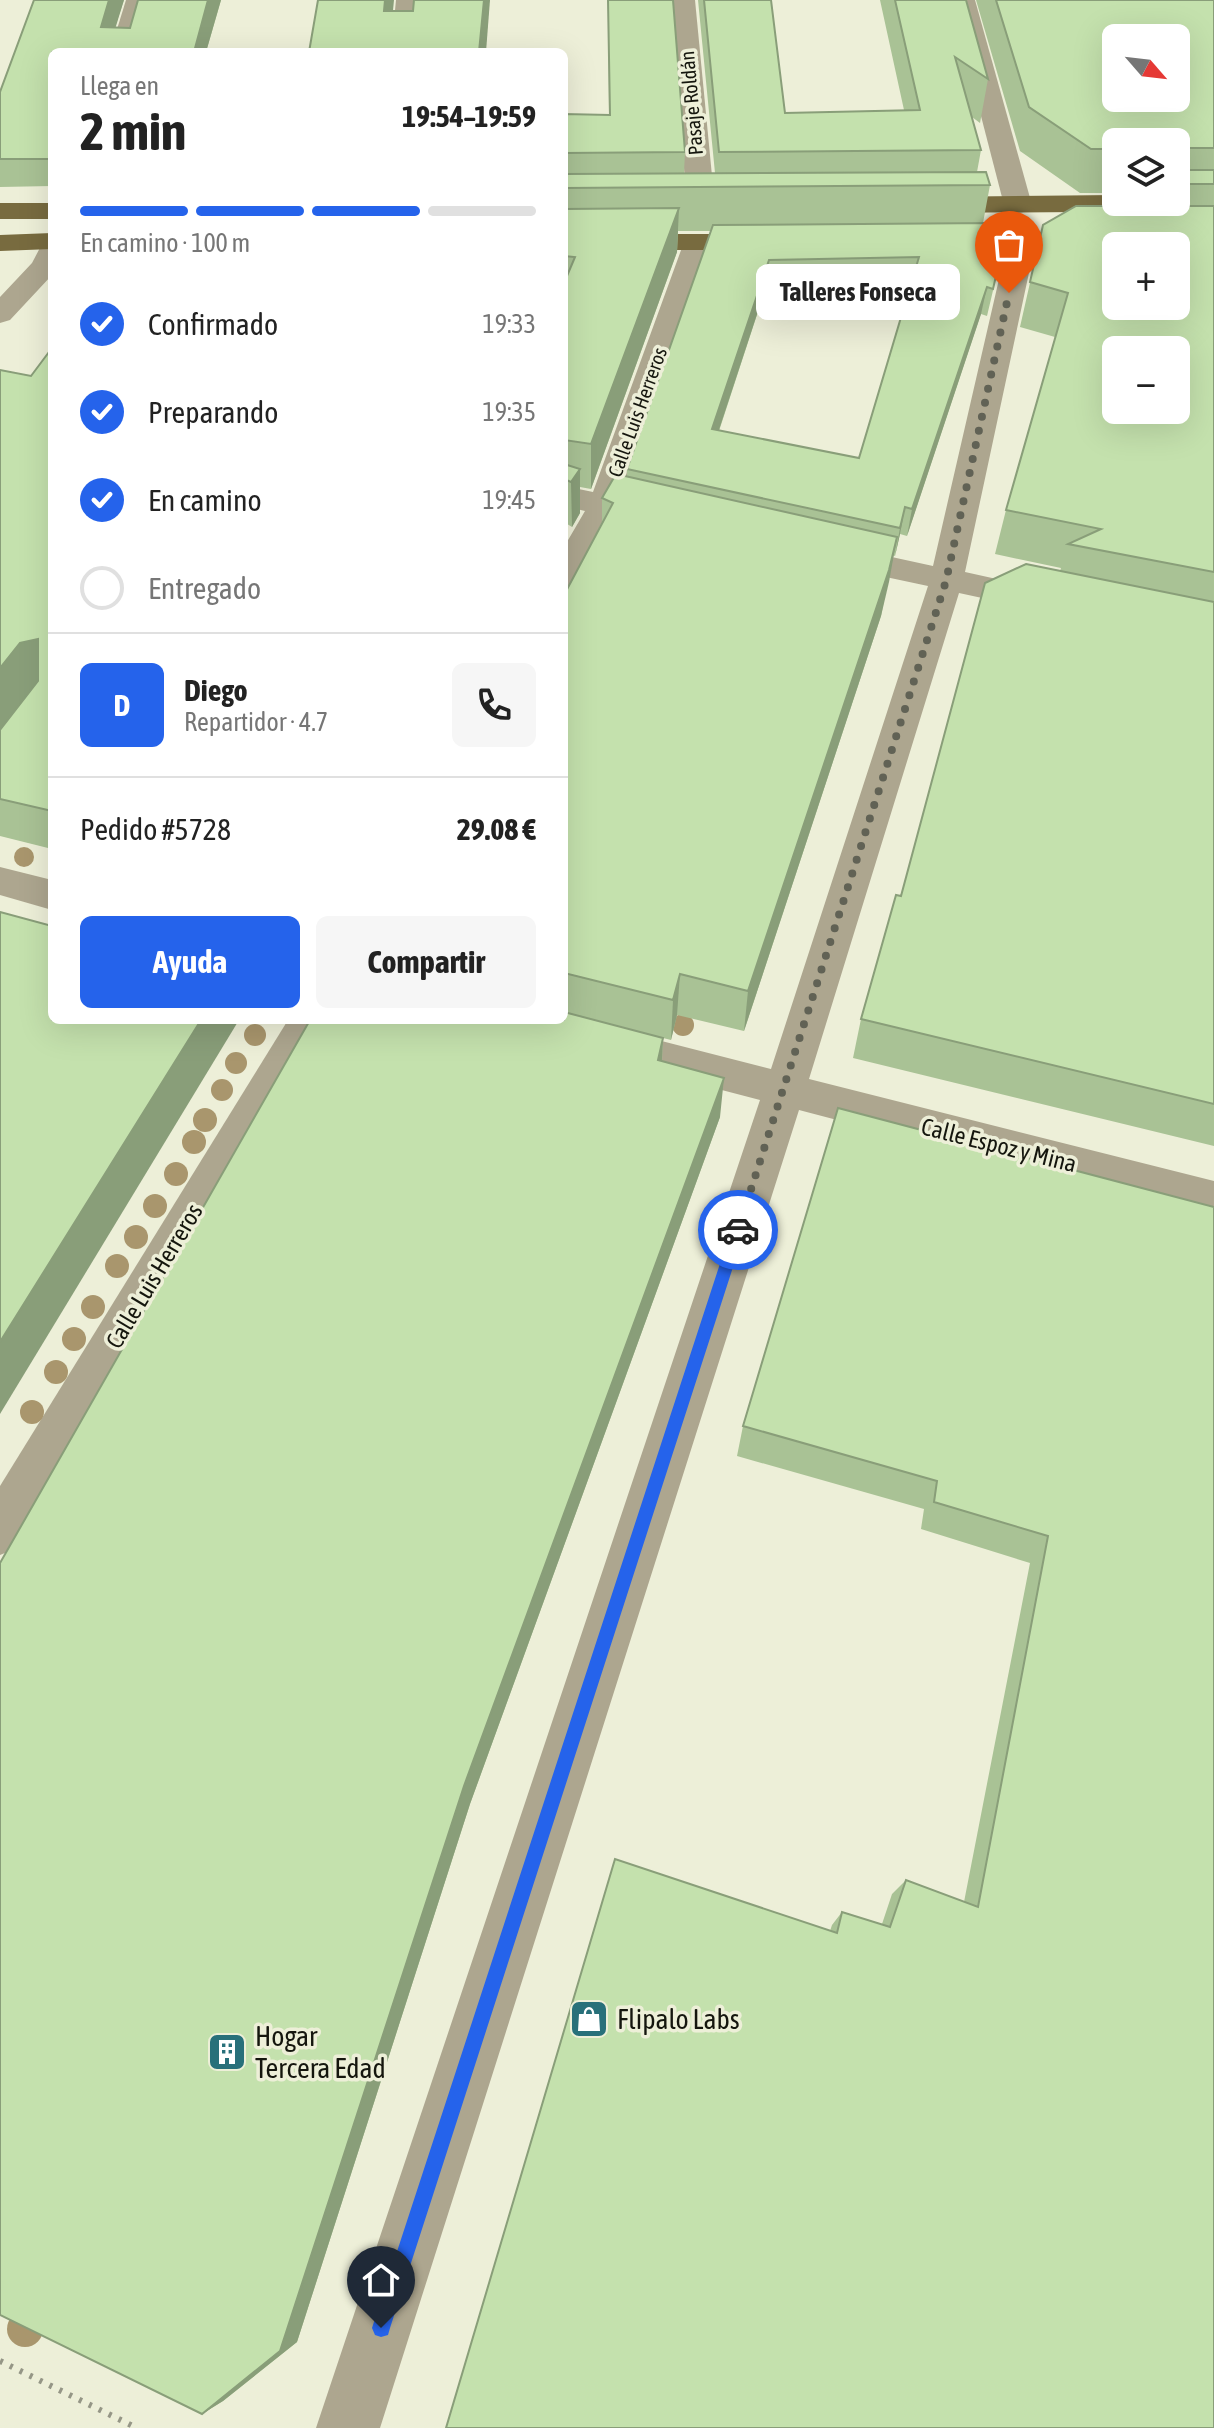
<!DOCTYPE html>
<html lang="es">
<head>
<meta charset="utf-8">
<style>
  body { margin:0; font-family:"Asap Condensed",sans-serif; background:#f6f6f6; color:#222; height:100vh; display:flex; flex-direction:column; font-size:30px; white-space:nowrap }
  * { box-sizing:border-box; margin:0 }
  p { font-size:26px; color:#767676 }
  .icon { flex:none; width:44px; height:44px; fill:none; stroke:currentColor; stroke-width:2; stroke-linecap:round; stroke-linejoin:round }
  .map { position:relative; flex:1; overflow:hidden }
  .details { position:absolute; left:48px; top:48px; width:520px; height:976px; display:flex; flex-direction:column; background:#fff; border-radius:12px; box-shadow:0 8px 32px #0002 }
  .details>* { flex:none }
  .needle { width:52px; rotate:118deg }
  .tools { position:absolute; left:1102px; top:24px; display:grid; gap:16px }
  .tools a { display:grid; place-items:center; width:88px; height:88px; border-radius:12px; background:#fff; box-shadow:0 8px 32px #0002; font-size:40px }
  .pin { position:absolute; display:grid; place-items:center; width:68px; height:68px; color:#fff; margin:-82px -34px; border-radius:50% 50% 50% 0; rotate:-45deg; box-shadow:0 0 8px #0007 }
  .pin .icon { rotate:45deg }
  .courier { position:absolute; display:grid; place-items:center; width:80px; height:80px; margin:-40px; border:6px solid #2563eb; border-radius:50%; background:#fff; color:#222; box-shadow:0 2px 10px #0007 }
  .bubble { position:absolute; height:56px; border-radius:12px; background:#fff; box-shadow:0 8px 32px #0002; font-size:26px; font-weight:700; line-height:56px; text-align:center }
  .headline em { font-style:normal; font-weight:700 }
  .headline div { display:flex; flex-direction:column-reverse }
  .headline { display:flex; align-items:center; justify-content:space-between; height:136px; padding:0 32px }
  h1 { font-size:52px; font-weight:700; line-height:60px }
  .bar { display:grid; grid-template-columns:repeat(4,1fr); gap:12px 8px; align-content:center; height:96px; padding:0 32px }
  .bar i { height:10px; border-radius:6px; background:#e0e0e0 }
  .bar .selected { background:#2563eb }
  .bar p { grid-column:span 4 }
  .line { display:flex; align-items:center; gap:20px; padding:0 32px; border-top:2px solid #e0e0e0 }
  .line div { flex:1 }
  .round { display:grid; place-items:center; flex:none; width:84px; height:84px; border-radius:12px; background:#f6f6f6 }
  ol { padding:0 32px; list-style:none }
  li { display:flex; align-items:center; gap:24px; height:88px }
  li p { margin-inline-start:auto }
  li .icon { padding:8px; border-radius:50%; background:#2563eb; color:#fff; stroke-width:4 }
  li:last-child { color:#767676 }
  li i { width:44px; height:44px; border:4px solid #e0e0e0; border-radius:50% }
  .primary-button { display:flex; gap:16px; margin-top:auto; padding:16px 32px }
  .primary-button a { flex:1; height:92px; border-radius:12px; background:#2563eb; color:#fff; font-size:32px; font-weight:700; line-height:92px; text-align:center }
  .primary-button a+a { background:#f6f6f6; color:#222 }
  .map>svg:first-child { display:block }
</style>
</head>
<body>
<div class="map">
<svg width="1214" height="2428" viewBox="0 0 1214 2428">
  <rect width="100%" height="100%" fill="#edefd8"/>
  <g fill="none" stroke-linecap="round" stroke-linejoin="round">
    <!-- path -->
    <polyline stroke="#959686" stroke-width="6" stroke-dasharray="3 8" stroke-linecap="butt" points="0,2361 137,2428"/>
    <!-- minor -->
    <g fill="#ada68f" fill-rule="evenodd">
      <polygon points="126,0 150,0 134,52 110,52"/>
      <polygon points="396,0 420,0 415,52 391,52"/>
      <polygon points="671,0 695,0 715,207 711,213 701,215 691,213 687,207"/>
      <polygon points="951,0 975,0 1032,205 1028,211 1018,213 1008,211 1004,205"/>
      <polygon points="1022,232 1032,234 1036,240 965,572 1055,592 1060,600 1055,608 1043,611 959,593 809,1079 1214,1181 1214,1219 799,1110 380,2428 316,2428 760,1100 515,1036 501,1031 495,1020 564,1020 564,1016 771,1069 928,586 820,563 815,555 820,547 832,544 933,566 1008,240 1012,234"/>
      <polygon points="698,234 708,236 712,242 623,498 671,509 676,516 671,523 660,526 614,517 576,584 564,587 564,547 585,511 564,506 564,486 593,492 684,242 688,236"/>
      <polygon points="52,242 52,275 10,320 0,323 0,297 32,263 42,244"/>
      <polygon points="0,867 52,880 52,910 0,895"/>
      <polygon points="288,1020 329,1020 17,1548 0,1555 0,1486"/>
    </g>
    <!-- major -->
    <g fill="#786b3f" fill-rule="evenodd">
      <polygon points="1116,195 1116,202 1176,202 1176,195 1214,195 1214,211 928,213 918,211 914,205 918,199 928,197"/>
      <rect x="0" y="203" width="52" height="16"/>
      <polygon points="1214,231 1214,247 938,249 928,247 924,241 928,235 938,233"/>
      <polygon points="52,233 52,249 0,251 0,235"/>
      <polygon points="564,234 766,234 776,236 780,242 776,248 766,250 564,250"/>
    </g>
  </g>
  <!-- trees -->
  <g fill="#a9966d">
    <circle cx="1003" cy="225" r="8"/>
    <circle cx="24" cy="857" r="10"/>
    <circle cx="683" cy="1025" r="11"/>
    <circle cx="255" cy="1035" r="11"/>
    <circle cx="236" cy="1063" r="11"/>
    <circle cx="222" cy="1090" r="11"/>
    <circle cx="205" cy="1120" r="12"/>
    <circle cx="194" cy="1142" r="12"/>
    <circle cx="176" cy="1174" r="12"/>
    <circle cx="155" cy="1206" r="12"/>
    <circle cx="136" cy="1237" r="12"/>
    <circle cx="117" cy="1266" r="12"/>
    <circle cx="93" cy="1307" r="12"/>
    <circle cx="74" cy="1339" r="12"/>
    <circle cx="56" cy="1372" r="12"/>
    <circle cx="32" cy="1412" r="12"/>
    <circle cx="25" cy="2329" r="18"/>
  </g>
  <!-- wall -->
  <g fill="#a9c295" fill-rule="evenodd">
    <polygon points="34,0 124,0 115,27 130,28 138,0 221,0 206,52 52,52 52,186 0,187 0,92"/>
    <path d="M608 0H673L685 152 684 173H715L698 0H771L785 113 904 110 880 0H966L988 79 980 123 972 117 981 150 977 172 990 185 983 223 995 282 987 316 981 314 907 536 900 534 895 556 893 555 881 616 744 1031 677 1015 671 1040 663 1038 662 1061 720 1117 470 1804 297 2342 223 2401 202 2414 564 1020V595L602 522V498L627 477V469L711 231H678L677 252 591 489 580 487V513L572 527 564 522V114L609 115ZM911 285 859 458 719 431 766 287Z"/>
    <path d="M976 0H1214V1146L853 1058 861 1019 901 896 1060 571 1061 568 995 554 1006 510 1055 337 1020 327 1043 225 1108 206 1112 193H1080L1020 151ZM1116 142H1176V202H1116Z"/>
    <polygon points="52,348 52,849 0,836 0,370 31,376"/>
    <polygon points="1214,1207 1214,2428 830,1931 832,1925 842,1912 882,1924 892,1894 906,1880 964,1902 1030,1563 921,1529 924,1509 737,1456 743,1426"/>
  </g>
  <!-- shaded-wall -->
  <g fill="#899e79">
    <polygon points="109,0 124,0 108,52 101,27"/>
    <polygon points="208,0 221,0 206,52 194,52"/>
    <polygon points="385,0 394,0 389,52 384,11"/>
    <polygon points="484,0 490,0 486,52 479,52"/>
    <polygon points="679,208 677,252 591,489 591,444"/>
    <polygon points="769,260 766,287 710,457 712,429"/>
    <polygon points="987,287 981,314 907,536 912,509"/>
    <polygon points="580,469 580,513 572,527 571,482"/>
    <polygon points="905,507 900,534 895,556 900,528"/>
    <polygon points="897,537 889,582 881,616 744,1031 748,991"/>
    <polygon points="38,639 52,678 0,734 0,668 20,643"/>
    <polygon points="680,974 677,1015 671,1040 673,1000"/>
    <polygon points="201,1020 239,1020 0,1414 0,1342"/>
    <polygon points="663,1038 661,1077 658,1060"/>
    <polygon points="724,1078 720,1117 470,1804 297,2342 223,2401 202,2414 464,1786"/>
  </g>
  <!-- building -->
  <g fill="#c4e1ad" stroke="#899e79" stroke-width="2" fill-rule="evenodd">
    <polygon points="34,0 109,0 101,27 130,28 138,0 208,0 194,52 52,52 52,159 0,159 0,92"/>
    <polygon points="318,0 385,0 384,11 413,11 414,0 484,0 479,52 309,52"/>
    <polygon points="608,0 673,0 685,152 564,153 564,114 610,115"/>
    <polygon points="704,0 771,0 785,113 920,110 895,0 966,0 988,79 955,57 981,150 719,152"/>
    <path d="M996 0H1214V148H1189L1186 155H1176V142H1116V149H1091L1029 107ZM1116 38H1176V98H1116Z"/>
    <rect x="1176" y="170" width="38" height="14"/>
    <polygon points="986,172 990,185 564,188 564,174"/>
    <path d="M1076 206H1214V572L1068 544 1101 529 1006 510 1068 293 1030 282 1043 225ZM1116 246H1176V306H1116ZM1116 350H1176V410H1116Z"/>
    <polygon points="679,208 591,444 564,440 564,283 575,257 564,256 564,209"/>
    <path d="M993 223 1001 254 993 289 987 287 912 509 905 507 900 528 627 469 713 225ZM919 257 859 458 712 429 769 260Z"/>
    <polygon points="52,348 52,811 0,799 0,730 38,681 38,639 20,643 0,668 0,370 31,376"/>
    <polygon points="564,464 580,469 571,482 564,479"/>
    <polygon points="616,474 897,537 889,570 748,991 680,974 673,1000 564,973 564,595 613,503 602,498"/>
    <polygon points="1026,564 1214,602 1214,1104 861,1019 896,895 901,896 985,583"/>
    <polygon points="0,912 52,926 52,1020 201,1020 0,1342"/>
    <polygon points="564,1012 663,1038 658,1060 724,1078 464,1786 280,2351 202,2414 0,2315 0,1563 310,1020 564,1020"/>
    <polygon points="838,1108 1214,1207 1214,2428 446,2428 615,1859 837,1933 842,1912 890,1927 906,1880 978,1907 1048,1536 934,1502 937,1481 743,1426"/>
  </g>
  <!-- route -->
  <polygon fill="#2563eb" points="738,1225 745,1230 390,2328 388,2335 381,2337 375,2335 372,2328 731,1230"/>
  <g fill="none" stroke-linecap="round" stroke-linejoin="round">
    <!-- done -->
    <polyline stroke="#616255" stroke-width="8" stroke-dasharray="0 14.4" points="738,1230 946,581 1009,293"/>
  </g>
  <!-- icons -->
  <defs>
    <g id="shop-square" transform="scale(2)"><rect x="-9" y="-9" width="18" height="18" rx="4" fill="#28707a" stroke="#edefd8"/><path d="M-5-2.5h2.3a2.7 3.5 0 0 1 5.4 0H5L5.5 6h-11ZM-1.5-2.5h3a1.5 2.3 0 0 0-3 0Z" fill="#fff"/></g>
    <g id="building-square" transform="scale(2)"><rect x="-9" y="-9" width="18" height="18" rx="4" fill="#28707a" stroke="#edefd8"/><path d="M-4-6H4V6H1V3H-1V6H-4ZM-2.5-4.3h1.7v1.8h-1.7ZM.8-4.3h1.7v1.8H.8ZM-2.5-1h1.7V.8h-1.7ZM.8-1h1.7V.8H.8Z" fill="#fff"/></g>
  </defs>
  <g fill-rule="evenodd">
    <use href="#shop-square" x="589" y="2019"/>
    <use href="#building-square" x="227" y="2052"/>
  </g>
  <g text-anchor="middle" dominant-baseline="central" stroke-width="7" stroke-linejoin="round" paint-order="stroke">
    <!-- far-street labels -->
    <g font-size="20" fill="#15160e" stroke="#edefd8">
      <text transform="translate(691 103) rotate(-95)">Pasaje Roldán</text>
      <text transform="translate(637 412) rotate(-70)">Calle Luis Herreros</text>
    </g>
    <!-- street labels -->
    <g font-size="24" fill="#15160e" stroke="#edefd8">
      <text transform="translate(999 1145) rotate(14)">Calle Espoz y Mina</text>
      <text transform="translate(154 1276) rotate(-59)">Calle Luis Herreros</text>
    </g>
    <!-- near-poi labels -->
    <g font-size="28" fill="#15160e" stroke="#edefd8" text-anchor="start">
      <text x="617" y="2019">Flipalo Labs</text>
      <text x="255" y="2036">Hogar<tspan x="255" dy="32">Tercera Edad</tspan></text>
    </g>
  </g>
</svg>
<div class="tools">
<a><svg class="needle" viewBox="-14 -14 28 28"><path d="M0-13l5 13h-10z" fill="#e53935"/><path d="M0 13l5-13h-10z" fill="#767676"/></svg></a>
<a><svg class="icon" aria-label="layers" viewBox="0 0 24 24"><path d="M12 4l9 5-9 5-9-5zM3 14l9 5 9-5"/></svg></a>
<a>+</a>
<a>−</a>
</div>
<div class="pin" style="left:1009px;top:293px;background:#ea580c"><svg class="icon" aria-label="bag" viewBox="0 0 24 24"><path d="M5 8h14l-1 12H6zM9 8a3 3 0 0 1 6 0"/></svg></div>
<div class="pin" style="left:381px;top:2328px;background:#1f2937"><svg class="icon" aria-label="home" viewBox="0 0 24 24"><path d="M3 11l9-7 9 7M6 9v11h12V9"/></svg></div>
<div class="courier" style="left:738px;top:1230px"><svg class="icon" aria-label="car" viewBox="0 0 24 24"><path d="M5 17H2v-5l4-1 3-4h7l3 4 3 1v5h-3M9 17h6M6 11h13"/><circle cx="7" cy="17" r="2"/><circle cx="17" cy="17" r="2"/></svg></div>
<div class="bubble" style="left:756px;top:264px;width:204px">Talleres Fonseca</div>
<section class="details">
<div class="headline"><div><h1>2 min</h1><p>Llega en</p></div><em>19:54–19:59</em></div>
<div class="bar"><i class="selected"></i><i class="selected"></i><i class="selected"></i><i></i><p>En camino · 100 m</p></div>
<ol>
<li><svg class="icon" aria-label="check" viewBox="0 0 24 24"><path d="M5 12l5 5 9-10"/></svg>Confirmado<p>19:33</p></li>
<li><svg class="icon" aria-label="check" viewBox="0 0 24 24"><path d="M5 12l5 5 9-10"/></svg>Preparando<p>19:35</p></li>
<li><svg class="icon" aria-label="check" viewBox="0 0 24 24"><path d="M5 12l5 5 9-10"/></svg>En camino<p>19:45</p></li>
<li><i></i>Entregado</li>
</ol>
<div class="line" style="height:144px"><b class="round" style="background:#2563eb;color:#fff">D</b><div><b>Diego</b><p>Repartidor · 4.7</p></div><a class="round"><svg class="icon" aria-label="phone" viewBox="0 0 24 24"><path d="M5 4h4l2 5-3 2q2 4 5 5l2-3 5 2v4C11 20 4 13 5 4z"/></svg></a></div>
<div class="line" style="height:104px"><div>Pedido #5728</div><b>29.08 €</b></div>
<div class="primary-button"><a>Ayuda</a><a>Compartir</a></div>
</section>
</div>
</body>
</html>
